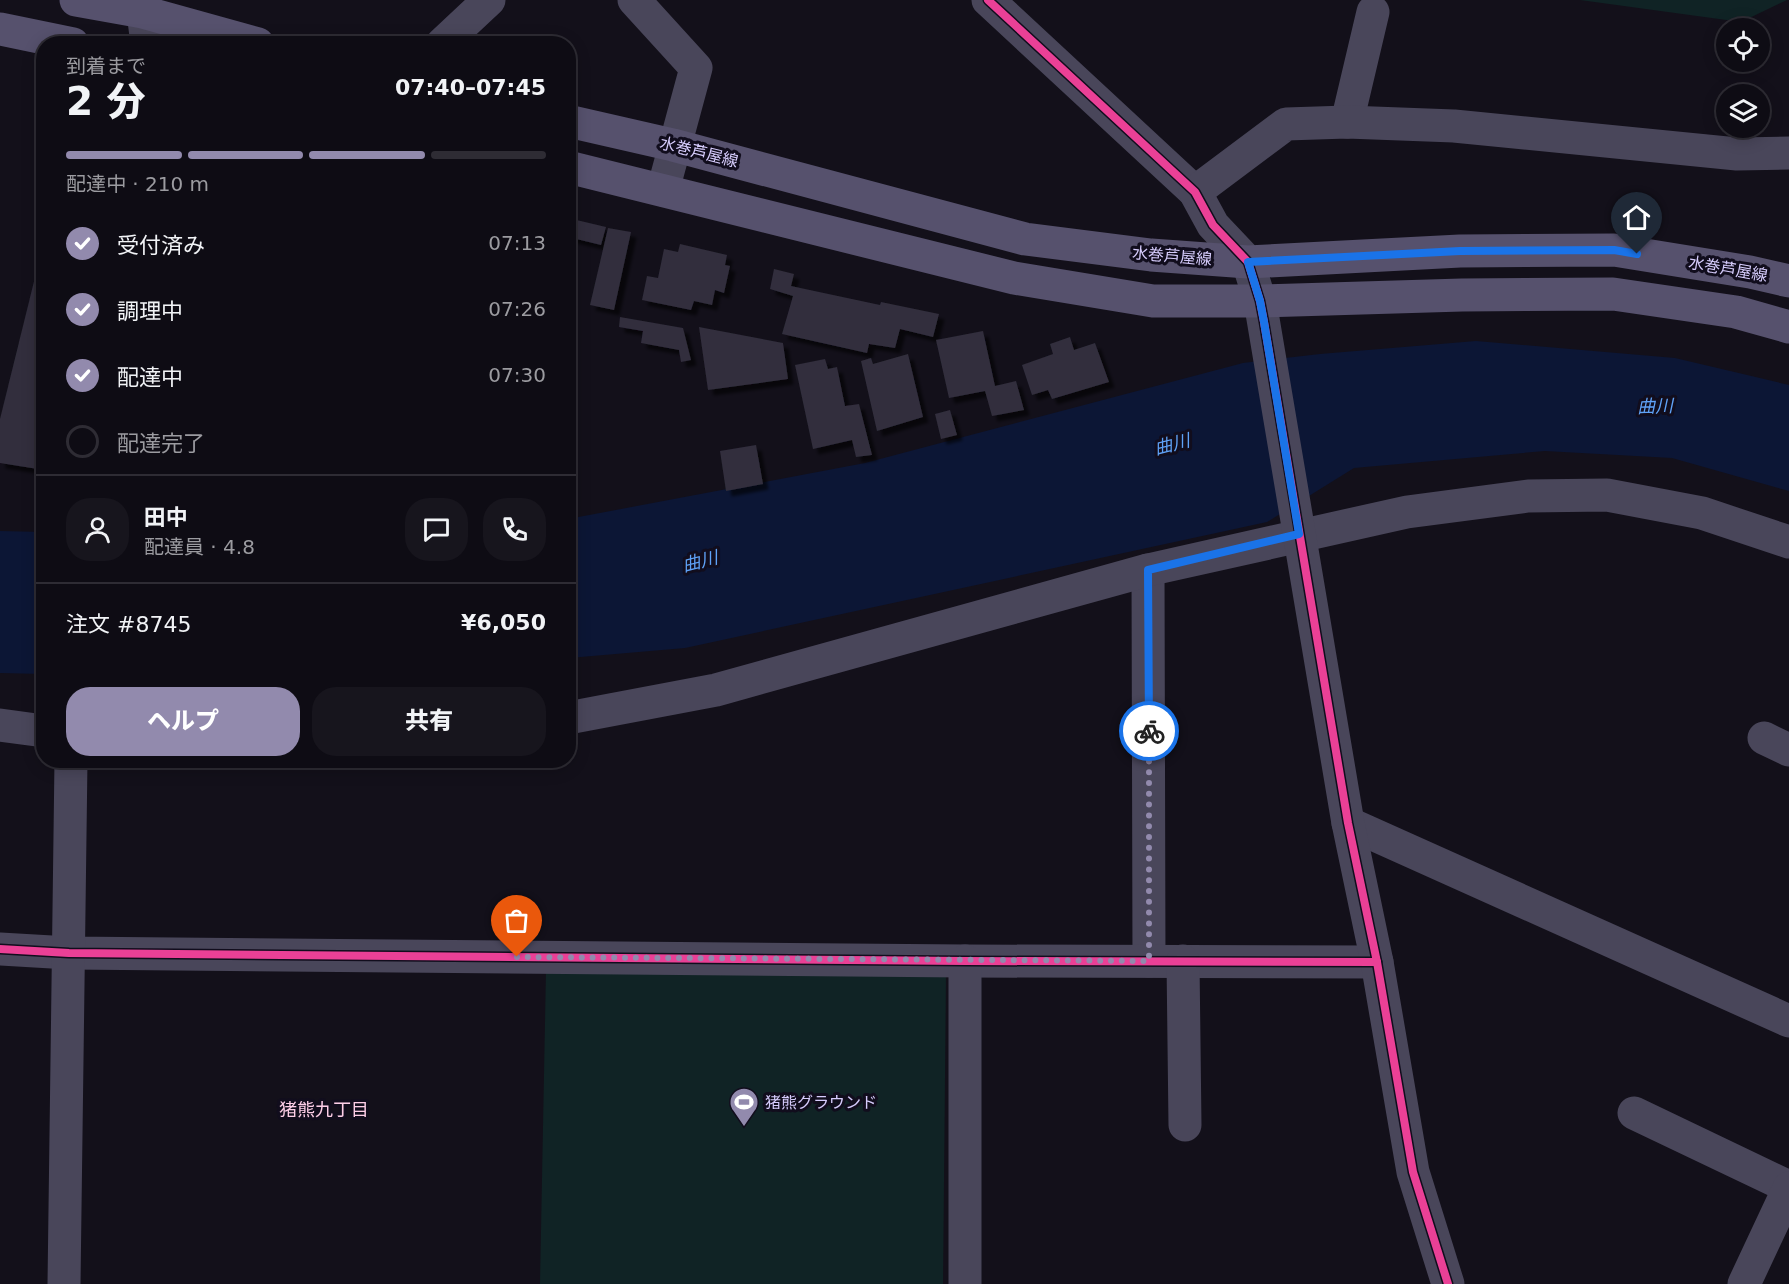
<!DOCTYPE html>
<html lang="ja">
<head>
<meta charset="utf-8">
<style>
  body { margin:0; font-family:"DejaVu Sans","Noto Sans JP",sans-serif; background:#17151d; color:#f1f3f6; height:100vh; display:flex; flex-direction:column; font-size:22px; white-space:nowrap }
  * { box-sizing:border-box; margin:0 }
  p { font-size:20px; color:#9b9ba0 }
  .icon { flex:none; width:33px; height:33px; fill:none; stroke:currentColor; stroke-width:2; stroke-linecap:round; stroke-linejoin:round }
  .map { position:relative; flex:1; overflow:hidden }
  .panel { position:absolute; left:36px; top:36px; width:540px; height:732px; display:flex; flex-direction:column; background:#0e0c14; border-radius:24px; box-shadow:0 3px 15px #0003,0 0 0 2px #2e2c34 }
  .panel>* { flex:none }
  .tools { position:absolute; left:1716px; top:18px; display:grid; gap:12px }
  .tools a { display:grid; place-items:center; width:54px; height:54px; border-radius:50%; background:#0e0c14; box-shadow:0 3px 15px #0003,0 0 0 2px #2e2c34; font-size:30px }
  .pin { position:absolute; display:grid; place-items:center; width:51px; height:51px; color:#fff; margin:-62px -26px; border-radius:50% 50% 50% 0; rotate:-45deg; box-shadow:0 0 6px #0007 }
  .pin .icon { rotate:45deg }
  .courier { position:absolute; display:grid; place-items:center; width:60px; height:60px; margin:-30px; border:4px solid #1a73e8; border-radius:50%; background:#fff; color:#222; box-shadow:0 2px 8px #0007 }
  .overview em { font-style:normal; font-weight:800 }
  .overview div { display:flex; flex-direction:column-reverse }
  .overview { display:flex; align-items:center; justify-content:space-between; height:102px; padding:0 30px }
  h1 { font-size:39px; font-weight:800; line-height:45px }
  .bar { display:grid; grid-template-columns:repeat(4,1fr); gap:9px 6px; align-content:center; height:72px; padding:0 30px }
  .bar i { height:8px; border-radius:4px; background:#2e2c34 }
  .bar .current { background:#928aad }
  .bar p { grid-column:span 4 }
  .line { display:flex; align-items:center; gap:15px; padding:0 30px; border-top:2px solid #2e2c34 }
  .line div { flex:1 }
  .round { display:grid; place-items:center; flex:none; width:63px; height:63px; border-radius:24px; background:#17151d }
  ol { padding:0 30px; list-style:none }
  li { display:flex; align-items:center; gap:18px; height:66px }
  li p { margin-inline-start:auto }
  li .icon { padding:6px; border-radius:50%; background:#928aad; color:#fff; stroke-width:4 }
  li:last-child { color:#9b9ba0 }
  li i { width:33px; height:33px; border:3px solid #2e2c34; border-radius:50% }
  .primary-button { display:flex; gap:12px; margin-top:auto; padding:12px 30px }
  .primary-button a { flex:1; height:69px; border-radius:24px; background:#928aad; color:#fff; font-size:24px; font-weight:800; line-height:69px; text-align:center }
  .primary-button a+a { background:#17151d; color:#f1f3f6 }
  .map>svg:first-child { display:block }
</style>
</head>
<body>
<div class="map">
<svg width="1789" height="1284" viewBox="0 0 1789 1284">
  <defs>
    <filter id="shadow"><feDropShadow dx="5.5" dy="5.5" stdDeviation="1.5" flood-color="#0009"/></filter>
  </defs>
  <rect width="100%" height="100%" fill="#13101a"/>
  <!-- green -->
  <g fill="#102325">
    <polygon points="1580,0 1787,0 1741,22"/>
    <polygon points="546,971 946,972 943,1284 540,1284"/>
  </g>
  <!-- water -->
  <g fill="#0c1635">
    <polygon points="1476,341 1675,358 1789,385 1789,491 1672,458 1545,451 1354,468 1267,522 685,648 569,658 568,519 865,463 1243,363 1320,354"/>
    <polygon points="0,531 43,532 43,674 0,673"/>
  </g>
  <!-- building -->
  <g fill="#312e3c" filter="url(#shadow)">
    <polygon points="568,218 606,227 601,245 568,237"/>
    <polygon points="608,228 631,232 614,310 590,305"/>
    <polygon points="680,244 727,255 725,265 730,266 724,293 715,290 712,305 694,301 691,310 642,300 647,276 658,278 664,249 678,252"/>
    <polygon points="43,245 44,245 44,470 0,463 0,419"/>
    <polygon points="774,269 794,274 791,286 880,305 881,302 939,314 933,337 900,329 895,348 869,344 867,353 782,334 793,296 770,289"/>
    <polygon points="620,317 683,328 691,360 681,362 679,350 641,343 643,331 619,327"/>
    <polygon points="699,327 783,343 788,379 708,390"/>
    <polygon points="983,331 995,386 1016,381 1024,410 992,416 985,391 949,398 936,340"/>
    <polygon points="1070,337 1074,350 1095,343 1109,382 1052,399 1048,390 1032,395 1022,365 1053,354 1050,344"/>
    <polygon points="908,354 923,417 877,431 861,361 871,358 873,364"/>
    <polygon points="825,359 828,369 837,367 845,406 859,404 872,455 856,457 852,440 813,449 795,365"/>
    <polygon points="950,410 957,435 941,439 935,414"/>
    <polygon points="756,445 763,484 726,491 720,451"/>
  </g>
  <g fill="none" stroke-linecap="round" stroke-linejoin="round">
    <!-- minor -->
    <g stroke="#49465a" stroke-width="33">
      <polyline points="145,0 143,12 147,44"/>
      <polyline points="634,0 696,68 663,190"/>
      <polyline points="988,0 1195,192 1213,225 1248,262 1260,301"/>
      <polyline points="442,44 489,0"/>
      <polyline points="1347,122 1373,12"/>
      <polyline points="1195,192 1286,124 1347,122 1454,126 1737,154 1789,153"/>
      <polyline points="1148,570 1149,961"/>
      <polyline points="568,718 716,690 1148,570 1407,512 1528,496 1607,495 1702,513 1789,542"/>
      <polyline points="0,725 44,731"/>
      <polyline points="1764,738 1789,750"/>
      <polyline points="1348,823 1789,1021"/>
      <polyline points="0,949 69,953 965,961 1377,962"/>
      <polyline points="1183,961 1185,1125"/>
      <polyline points="1634,1113 1789,1187"/>
      <polyline points="64,1284 71,760"/>
      <polyline points="965,1284 965,961"/>
      <polyline points="1744,1284 1789,1188"/>
    </g>
    <!-- tertiary -->
    <polyline stroke="#49465a" stroke-width="33" points="1260,301 1348,823 1377,962 1413,1172 1448,1284"/>
    <!-- secondary -->
    <g stroke="#56516d" stroke-width="33">
      <polyline points="76,0 143,12 258,44"/>
      <polyline points="0,29 73,44"/>
      <polyline points="568,121 673,145 1025,239 1151,255 1248,262 1460,251 1614,250 1750,272 1789,281"/>
      <polyline points="568,167 1014,278 1153,301 1260,301 1462,295 1613,294 1736,312 1789,327"/>
    </g>
    <!-- cycleway casing -->
    <g stroke="#110d1d" stroke-width="11">
      <g id="cycleway">
        <polyline points="988,0 1195,192 1213,225 1248,262 1260,301 1264,322 1348,823 1377,962 1413,1172 1448,1284"/>
        <polyline points="0,949 69,953 965,961 1377,962"/>
      </g>
    </g>
    <!-- cycleway -->
    <use href="#cycleway" stroke="#ea4096" stroke-width="8"/>
  </g>
  <g fill="none" stroke-linecap="round" stroke-linejoin="round">
    <!-- done -->
    <polyline stroke="#928aad" stroke-width="6" stroke-dasharray="0 10.8" points="517,957 1149,961 1149,731"/>
    <!-- route -->
    <polyline stroke="#1a73e8" stroke-width="8" points="1149,731 1148,570 1299,534 1264,322 1260,301 1248,262 1460,251 1614,250 1637,254"/>
  </g>
  <!-- icons -->
  <defs>
    <g id="stadium-pin" transform="scale(1.5)"><path d="M0 17L-7.5 6A9.5 9.5 0 1 1 7.5 6Z" fill="#928aad" stroke="#110d1d"/><path d="M0-5a6.5 5 0 1 0 0 10a6.5 5 0 1 0 0-10ZM-3.5-1.8h7v3.6h-7Z" fill="#fff"/></g>
  </defs>
  <g fill-rule="evenodd">
    <use href="#stadium-pin" x="744" y="1102"/>
  </g>
  <g text-anchor="middle" dominant-baseline="central" stroke-width="6" stroke-linejoin="round" paint-order="stroke">
    <!-- street labels -->
    <g font-size="16" fill="#d6ccfc" stroke="#110d1d">
      <text transform="translate(699 152) rotate(14)">水巻芦屋線</text>
      <text transform="translate(1172 256) rotate(5)">水巻芦屋線</text>
      <text transform="translate(1728 269) rotate(10)">水巻芦屋線</text>
    </g>
    <!-- poi labels -->
    <g font-size="16" fill="#d6ccfc" stroke="#110d1d" text-anchor="start">
      <text x="765" y="1102">猪熊グラウンド</text>
    </g>
    <!-- water labels -->
    <g font-size="18" font-style="italic" fill="#5fa2f7" stroke="#110d1d">
      <text transform="translate(1655 406) rotate(-2)">曲川</text>
      <text transform="translate(1172 444) rotate(-14)">曲川</text>
      <text transform="translate(700 561) rotate(-14)">曲川</text>
    </g>
    <!-- neighbourhood labels -->
    <g font-size="18" fill="#fdcee7" stroke="#110d1d">
      <text x="324" y="1109">猪熊九丁目</text>
    </g>
  </g>
</svg>
<div class="tools">
<a><svg class="icon" aria-label="locate" viewBox="0 0 24 24"><circle cx="12" cy="12" r="6"/><path d="M12 2v4M12 18v4M2 12h4M18 12h4"/></svg></a>
<a><svg class="icon" aria-label="layers" viewBox="0 0 24 24"><path d="M12 4l9 5-9 5-9-5zM3 14l9 5 9-5"/></svg></a>
</div>
<div class="pin" style="left:517px;top:957px;background:#ea580c"><svg class="icon" aria-label="bag" viewBox="0 0 24 24"><path d="M5 8h14l-1 12H6zM9 8a3 3 0 0 1 6 0"/></svg></div>
<div class="pin" style="left:1637px;top:254px;background:#1f2937"><svg class="icon" aria-label="home" viewBox="0 0 24 24"><path d="M3 11l9-7 9 7M6 9v11h12V9"/></svg></div>
<div class="courier" style="left:1149px;top:731px"><svg class="icon" aria-label="bike" viewBox="0 0 24 24"><circle cx="6" cy="16" r="4"/><circle cx="18" cy="16" r="4"/><path d="M6 16l4-8h5l3 8M10 8l3 8H6M13 5h3"/></svg></div>
<section class="panel">
<div class="overview"><div><h1>2 分</h1><p>到着まで</p></div><em>07:40–07:45</em></div>
<div class="bar"><i class="current"></i><i class="current"></i><i class="current"></i><i></i><p>配達中 · 210 m</p></div>
<ol>
<li><svg class="icon" aria-label="check" viewBox="0 0 24 24"><path d="M5 12l5 5 9-10"/></svg>受付済み<p>07:13</p></li>
<li><svg class="icon" aria-label="check" viewBox="0 0 24 24"><path d="M5 12l5 5 9-10"/></svg>調理中<p>07:26</p></li>
<li><svg class="icon" aria-label="check" viewBox="0 0 24 24"><path d="M5 12l5 5 9-10"/></svg>配達中<p>07:30</p></li>
<li><i></i>配達完了</li>
</ol>
<div class="line" style="height:108px"><a class="round"><svg class="icon" aria-label="person" viewBox="0 0 24 24"><circle cx="12" cy="8" r="4"/><path d="M4 21q1-7 8-7t8 7"/></svg></a><div><b>田中</b><p>配達員 · 4.8</p></div><a class="round"><svg class="icon" aria-label="chat" viewBox="0 0 24 24"><path d="M4 5h16v11H9l-5 4z"/></svg></a><a class="round"><svg class="icon" aria-label="phone" viewBox="0 0 24 24"><path d="M5 4h4l2 5-3 2q2 4 5 5l2-3 5 2v4C11 20 4 13 5 4z"/></svg></a></div>
<div class="line" style="height:78px"><div>注文 #8745</div><b>¥6,050</b></div>
<div class="primary-button"><a>ヘルプ</a><a>共有</a></div>
</section>
</div>
</body>
</html>
